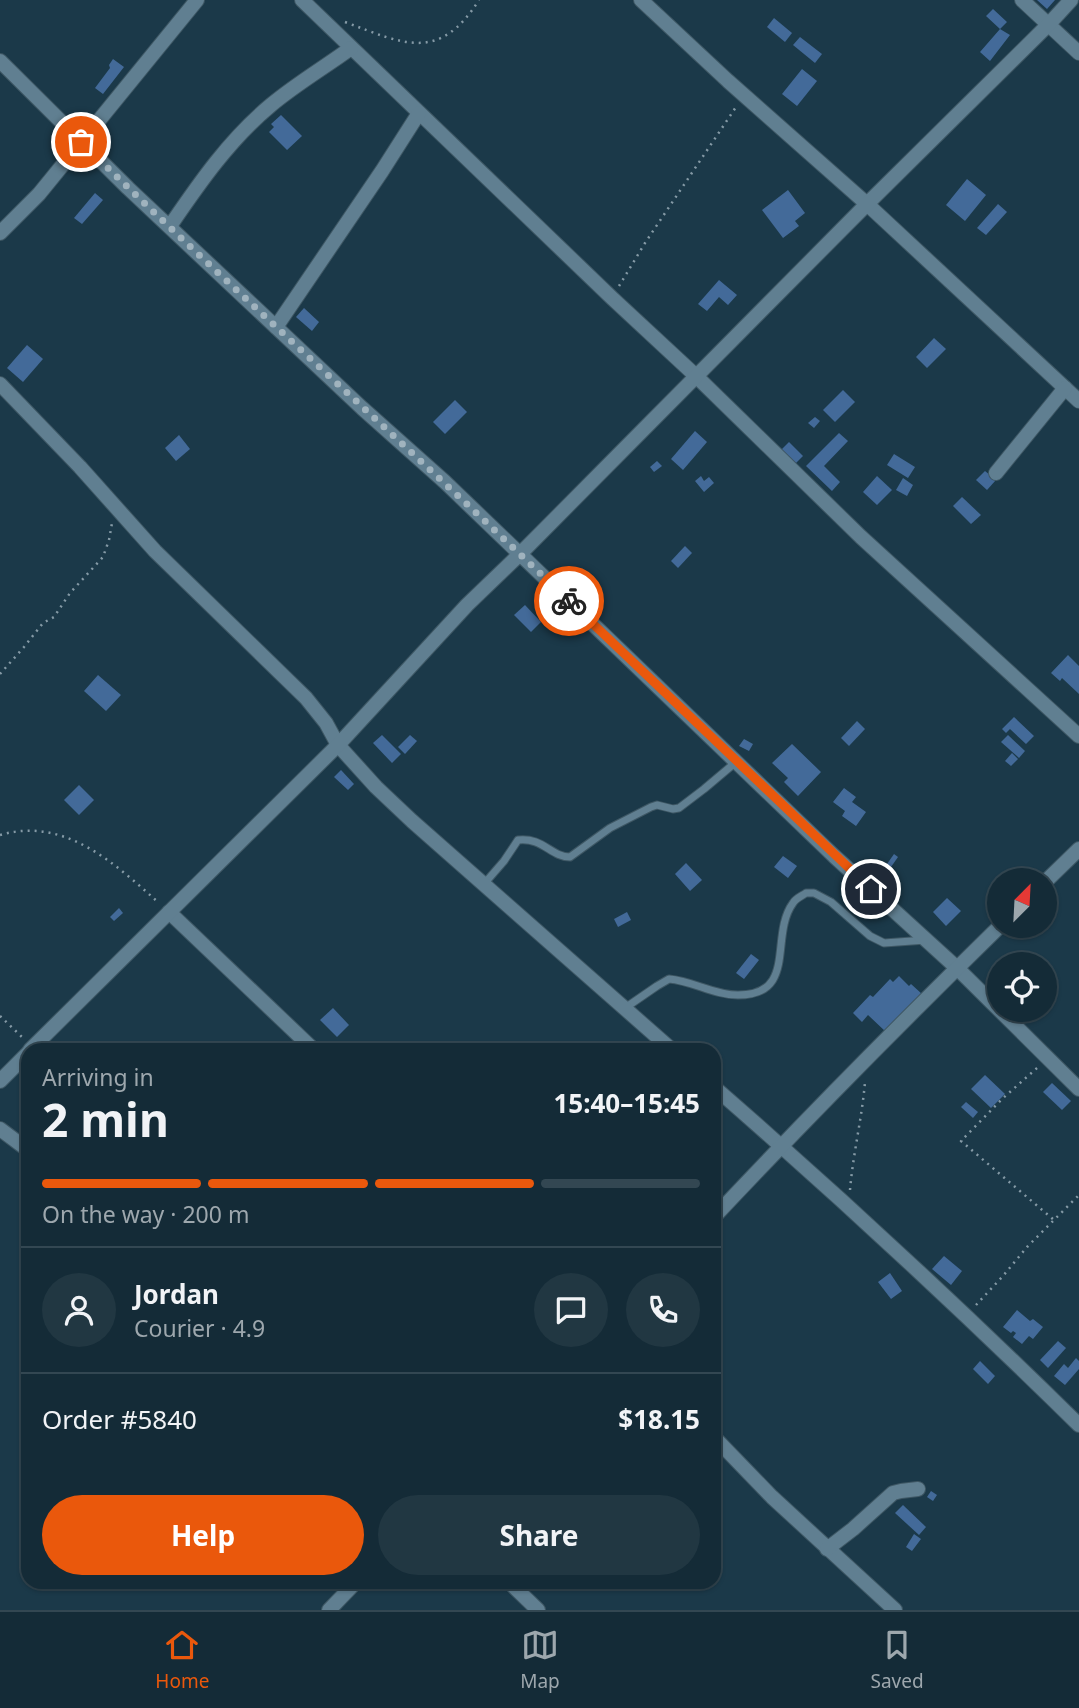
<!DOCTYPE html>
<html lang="en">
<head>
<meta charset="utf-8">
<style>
  body { margin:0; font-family:"Noto Sans",sans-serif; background:#213742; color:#f1f3f6; height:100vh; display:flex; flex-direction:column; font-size:26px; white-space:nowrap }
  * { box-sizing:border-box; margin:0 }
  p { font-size:23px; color:#9da7ad }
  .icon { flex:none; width:38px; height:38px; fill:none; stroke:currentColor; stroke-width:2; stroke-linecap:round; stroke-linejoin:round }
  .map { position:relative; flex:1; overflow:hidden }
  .details { position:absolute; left:21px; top:1043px; width:700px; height:546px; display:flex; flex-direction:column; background:#142b37; border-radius:21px; box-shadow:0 2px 5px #0004,0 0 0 2px #334752 }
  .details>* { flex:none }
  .needle { width:46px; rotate:24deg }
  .fabs { position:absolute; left:987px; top:868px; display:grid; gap:14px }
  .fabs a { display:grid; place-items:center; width:70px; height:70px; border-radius:50%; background:#142b37; box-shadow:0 2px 5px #0004,0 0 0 2px #334752; font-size:35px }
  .pin { position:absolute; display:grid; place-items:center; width:60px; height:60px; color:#fff; margin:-30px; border:4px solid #fff; border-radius:50%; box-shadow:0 2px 7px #0007 }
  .courier { position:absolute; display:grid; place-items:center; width:70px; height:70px; margin:-35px; border:5px solid #ea580c; border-radius:50%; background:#fff; color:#222; box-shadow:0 2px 9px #0007 }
  .headline em { font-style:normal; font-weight:700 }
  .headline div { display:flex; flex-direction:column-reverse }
  .headline { display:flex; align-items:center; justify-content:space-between; height:119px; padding:0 21px }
  h1 { font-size:46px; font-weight:700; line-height:52px }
  .bar { display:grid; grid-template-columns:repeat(4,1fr); gap:10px 7px; align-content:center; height:84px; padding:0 21px }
  .bar i { height:9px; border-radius:5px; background:#334752 }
  .bar .on { background:#ea580c }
  .bar p { grid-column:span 4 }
  .line { display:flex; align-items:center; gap:18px; padding:0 21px; border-top:2px solid #334752 }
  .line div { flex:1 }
  .round { display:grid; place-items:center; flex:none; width:74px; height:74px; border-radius:37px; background:#213742 }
  .button { display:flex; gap:14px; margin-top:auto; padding:14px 21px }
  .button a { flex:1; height:80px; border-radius:42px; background:#ea580c; color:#fff; font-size:28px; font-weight:700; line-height:80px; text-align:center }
  .button a+a { background:#213742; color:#f1f3f6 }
  .menu { display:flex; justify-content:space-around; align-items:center; height:98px; border-top:2px solid #334752; background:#142b37; font-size:19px; color:#9da7ad }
  .menu a { display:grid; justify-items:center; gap:4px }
  .menu .on { color:#ea580c }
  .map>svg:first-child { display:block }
</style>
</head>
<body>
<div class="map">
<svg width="1079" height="1610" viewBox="0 0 1079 1610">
  <rect width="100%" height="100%" fill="#1b3949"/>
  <!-- building -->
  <g fill="#436a99">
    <polygon points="1037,0 1055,0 1047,9"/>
    <polygon points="993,9 1007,22 1000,29 1010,35 990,61 980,52 1000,29 986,16"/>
    <polygon points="774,18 792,33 785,42 767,27"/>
    <polygon points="800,37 822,54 815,63 793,45"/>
    <polygon points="113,59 124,67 103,94 95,88 110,68 109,65"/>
    <polygon points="802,69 817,81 797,106 782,94"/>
    <polygon points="281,115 302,136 287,150 269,132 274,127 271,124"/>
    <polygon points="967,179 986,195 965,221 946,205"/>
    <polygon points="788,190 805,213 795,221 799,226 783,238 762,210"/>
    <polygon points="95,193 103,200 82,224 74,218"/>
    <polygon points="998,204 1007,212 986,235 977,228"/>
    <polygon points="719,280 737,295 728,305 719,297 707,311 698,304"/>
    <polygon points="304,308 319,322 312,331 296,317"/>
    <polygon points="934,338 946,349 927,368 916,357"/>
    <polygon points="27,345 43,359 23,382 7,368"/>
    <polygon points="843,390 855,402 835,422 823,410"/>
    <polygon points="455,400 467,412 445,434 433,422"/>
    <polygon points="815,417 820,421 814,428 808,423"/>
    <polygon points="695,431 707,442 683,470 671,459"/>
    <polygon points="839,433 848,441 824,466 840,482 832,491 806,466"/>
    <polygon points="179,435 190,449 176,461 165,448"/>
    <polygon points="789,442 803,456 793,466 779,452"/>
    <polygon points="894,454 915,467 908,478 887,465"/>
    <polygon points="657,461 662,466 654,472 650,467"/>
    <polygon points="985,471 996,480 987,490 976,480"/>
    <polygon points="701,476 704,481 709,477 714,483 704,492 695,481"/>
    <polygon points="877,476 892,490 877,505 863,492"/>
    <polygon points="903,478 913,485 907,496 896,490"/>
    <polygon points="962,497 981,515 971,524 953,506"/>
    <polygon points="685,546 692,553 678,568 671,561"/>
    <polygon points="525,605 541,622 531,632 514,615"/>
    <polygon points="1068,655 1079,666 1079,694 1062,678 1060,681 1051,673"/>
    <polygon points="98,675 121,695 106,711 84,691"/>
    <polygon points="1014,717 1034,736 1026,744 1010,729 1006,733 1002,729"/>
    <polygon points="857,721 865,729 849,746 841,738"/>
    <polygon points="382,735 401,754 392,763 373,743"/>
    <polygon points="410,735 417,741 405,754 398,747"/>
    <polygon points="1008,735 1025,751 1019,758 1001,742"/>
    <polygon points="744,739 753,744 749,751 739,746"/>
    <polygon points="792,744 821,772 798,796 784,782 788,778 772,763"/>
    <polygon points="1012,753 1018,759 1011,766 1005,761"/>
    <polygon points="341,770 354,784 348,790 334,777"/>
    <polygon points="79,785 94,800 79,815 64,800"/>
    <polygon points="844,788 856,797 852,802 866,812 856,826 842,816 845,811 833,802"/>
    <polygon points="894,854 898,857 891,867 887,864"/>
    <polygon points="783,856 797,866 788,878 774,867"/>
    <polygon points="686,863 702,880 690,891 675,874"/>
    <polygon points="947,898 961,911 946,926 933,912"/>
    <polygon points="119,908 123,913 114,921 110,917"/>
    <polygon points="627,912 631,920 618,927 614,919"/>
    <polygon points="751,954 759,960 744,979 736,973"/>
    <polygon points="899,976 909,986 911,984 922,994 886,1032 868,1015 862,1022 853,1013 870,995 873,997 890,979 893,982"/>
    <polygon points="333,1008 349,1025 337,1037 320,1020"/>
    <polygon points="985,1075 1005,1094 991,1108 971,1089"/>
    <polygon points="1052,1083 1071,1101 1062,1110 1043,1092"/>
    <polygon points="966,1102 978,1112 973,1118 961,1107"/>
    <polygon points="944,1256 962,1271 951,1285 932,1269"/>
    <polygon points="890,1273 902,1291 891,1299 878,1282"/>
    <polygon points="1017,1310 1030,1321 1033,1319 1043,1327 1033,1339 1029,1336 1022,1344 1013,1337 1016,1333 1013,1331 1011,1333 1003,1327"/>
    <polygon points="1058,1341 1066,1348 1048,1368 1040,1360"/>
    <polygon points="1076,1358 1079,1361 1079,1369 1065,1385 1054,1376 1064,1364 1068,1368"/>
    <polygon points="980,1361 995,1376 988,1384 973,1369"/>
    <polygon points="931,1491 937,1495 933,1501 927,1497"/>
    <polygon points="903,1505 926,1527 919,1535 895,1513"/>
    <polygon points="914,1534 921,1539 912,1551 906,1547"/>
  </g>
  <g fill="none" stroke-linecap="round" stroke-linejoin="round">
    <!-- lane casing -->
    <g stroke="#3e5764" stroke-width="9">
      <g id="lane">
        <path d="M484 884 504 861 518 840C543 837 551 857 570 857L610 828 651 807 657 805 673 809 679 808 704 789 736 762"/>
        <path d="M625 1008 657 986 669 979C693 981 714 995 738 995 798 995 769 936 793 903 796 898 802 896 806 893H814L831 902 870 936 884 943 926 940"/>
      </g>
    </g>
    <!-- street casing -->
    <g stroke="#3e5764" stroke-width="16">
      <g id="street">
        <polyline points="302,0 612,298 696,376 861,537 1079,736"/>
        <polyline points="641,0 728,81 867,204 1079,401"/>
        <polyline points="1022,0 1079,53"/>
        <polyline points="0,61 128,188 362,408 445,482 834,856 957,968 1079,1089"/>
        <path d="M170 226C200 182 230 139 271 105 296 84 325 67 351 48"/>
        <polyline points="0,233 39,194 197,0"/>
        <polyline points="276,327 382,171 419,113"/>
        <polyline points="0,384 80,467 155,551 306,698 326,723 338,745 376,787 412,821 672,1050"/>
        <polyline points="996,473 1065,388"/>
        <polyline points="1045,882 1079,849"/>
        <polyline points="169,912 314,1050"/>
        <polyline points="30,1050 338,745 467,605 520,554 867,204 1049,24 1071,0"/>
        <polyline points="0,1081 28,1053"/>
        <path d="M714 1087C839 1196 961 1309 1079 1425"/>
        <polyline points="0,1129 28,1150"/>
        <path d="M714 1217C807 1118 903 1021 1000 926"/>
        <polyline points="714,1437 772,1497 895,1610"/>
        <polyline points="827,1549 853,1529 893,1493 901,1491 918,1489"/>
        <polyline points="509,1582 538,1610"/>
        <polyline points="329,1610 356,1582"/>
      </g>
    </g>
    <!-- path -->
    <g stroke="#859aa6" stroke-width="2.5" stroke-dasharray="2 5" stroke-linecap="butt">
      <path d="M345 22C404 44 439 63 479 0"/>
      <polyline points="619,286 645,243 736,107"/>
      <polyline points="0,674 24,647 43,623 54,617 70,593 103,557 109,540 112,523"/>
      <path d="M0 835C65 816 115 864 159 903"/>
      <polyline points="0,1016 23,1038"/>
      <polyline points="1037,1068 1002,1099 961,1141 1054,1220"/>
      <path d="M850 1190C853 1154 862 1118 865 1082"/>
      <polyline points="976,1305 1003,1276 1027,1247 1079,1195"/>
    </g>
    <!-- lane -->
    <use href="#lane" stroke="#607f91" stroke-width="7"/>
    <!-- street -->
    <use href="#street" stroke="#607f91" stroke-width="14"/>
  </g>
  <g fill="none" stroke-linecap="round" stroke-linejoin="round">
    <!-- done -->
    <path stroke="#a0b3be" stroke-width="7" stroke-dasharray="0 12.6" d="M81 142C241 298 408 446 569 601"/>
    <!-- route -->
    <polyline stroke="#ea580c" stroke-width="9" points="569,601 871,889"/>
  </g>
</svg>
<div class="fabs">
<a><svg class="needle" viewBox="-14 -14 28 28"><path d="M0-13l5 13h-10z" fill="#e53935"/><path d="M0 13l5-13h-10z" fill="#9da7ad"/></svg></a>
<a><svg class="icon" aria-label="locate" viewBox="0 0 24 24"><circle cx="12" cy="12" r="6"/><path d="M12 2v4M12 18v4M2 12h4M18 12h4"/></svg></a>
</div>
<div class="pin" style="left:81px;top:142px;background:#ea580c"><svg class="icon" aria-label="bag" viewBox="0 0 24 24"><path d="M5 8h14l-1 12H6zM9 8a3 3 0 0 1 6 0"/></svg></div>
<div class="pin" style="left:871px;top:889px;background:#1f2937"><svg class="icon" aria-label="home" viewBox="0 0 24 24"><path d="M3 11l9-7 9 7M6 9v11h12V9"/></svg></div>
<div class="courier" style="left:569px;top:601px"><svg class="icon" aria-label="bike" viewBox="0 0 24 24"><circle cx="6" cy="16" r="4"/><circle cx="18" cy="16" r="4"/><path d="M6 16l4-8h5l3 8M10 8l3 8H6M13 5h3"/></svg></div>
<section class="details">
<div class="headline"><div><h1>2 min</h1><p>Arriving in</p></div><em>15:40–15:45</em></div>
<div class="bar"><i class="on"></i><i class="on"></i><i class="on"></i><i></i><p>On the way · 200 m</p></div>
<div class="line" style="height:126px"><a class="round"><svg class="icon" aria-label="person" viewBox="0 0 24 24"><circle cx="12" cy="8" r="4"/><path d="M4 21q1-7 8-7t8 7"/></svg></a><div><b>Jordan</b><p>Courier · 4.9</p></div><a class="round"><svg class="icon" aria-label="chat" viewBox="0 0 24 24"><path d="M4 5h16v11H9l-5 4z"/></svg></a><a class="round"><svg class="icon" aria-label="phone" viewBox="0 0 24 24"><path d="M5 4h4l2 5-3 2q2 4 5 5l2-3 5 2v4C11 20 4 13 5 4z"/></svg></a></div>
<div class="line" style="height:91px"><div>Order #5840</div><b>$18.15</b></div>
<div class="button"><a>Help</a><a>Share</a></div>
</section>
</div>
<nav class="menu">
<a class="on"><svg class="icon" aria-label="home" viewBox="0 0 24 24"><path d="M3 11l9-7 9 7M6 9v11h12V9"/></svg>Home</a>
<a><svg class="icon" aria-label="map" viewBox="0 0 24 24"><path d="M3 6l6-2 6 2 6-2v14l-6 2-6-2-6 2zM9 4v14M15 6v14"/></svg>Map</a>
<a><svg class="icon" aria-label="saved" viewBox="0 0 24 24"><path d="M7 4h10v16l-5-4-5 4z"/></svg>Saved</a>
</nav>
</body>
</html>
